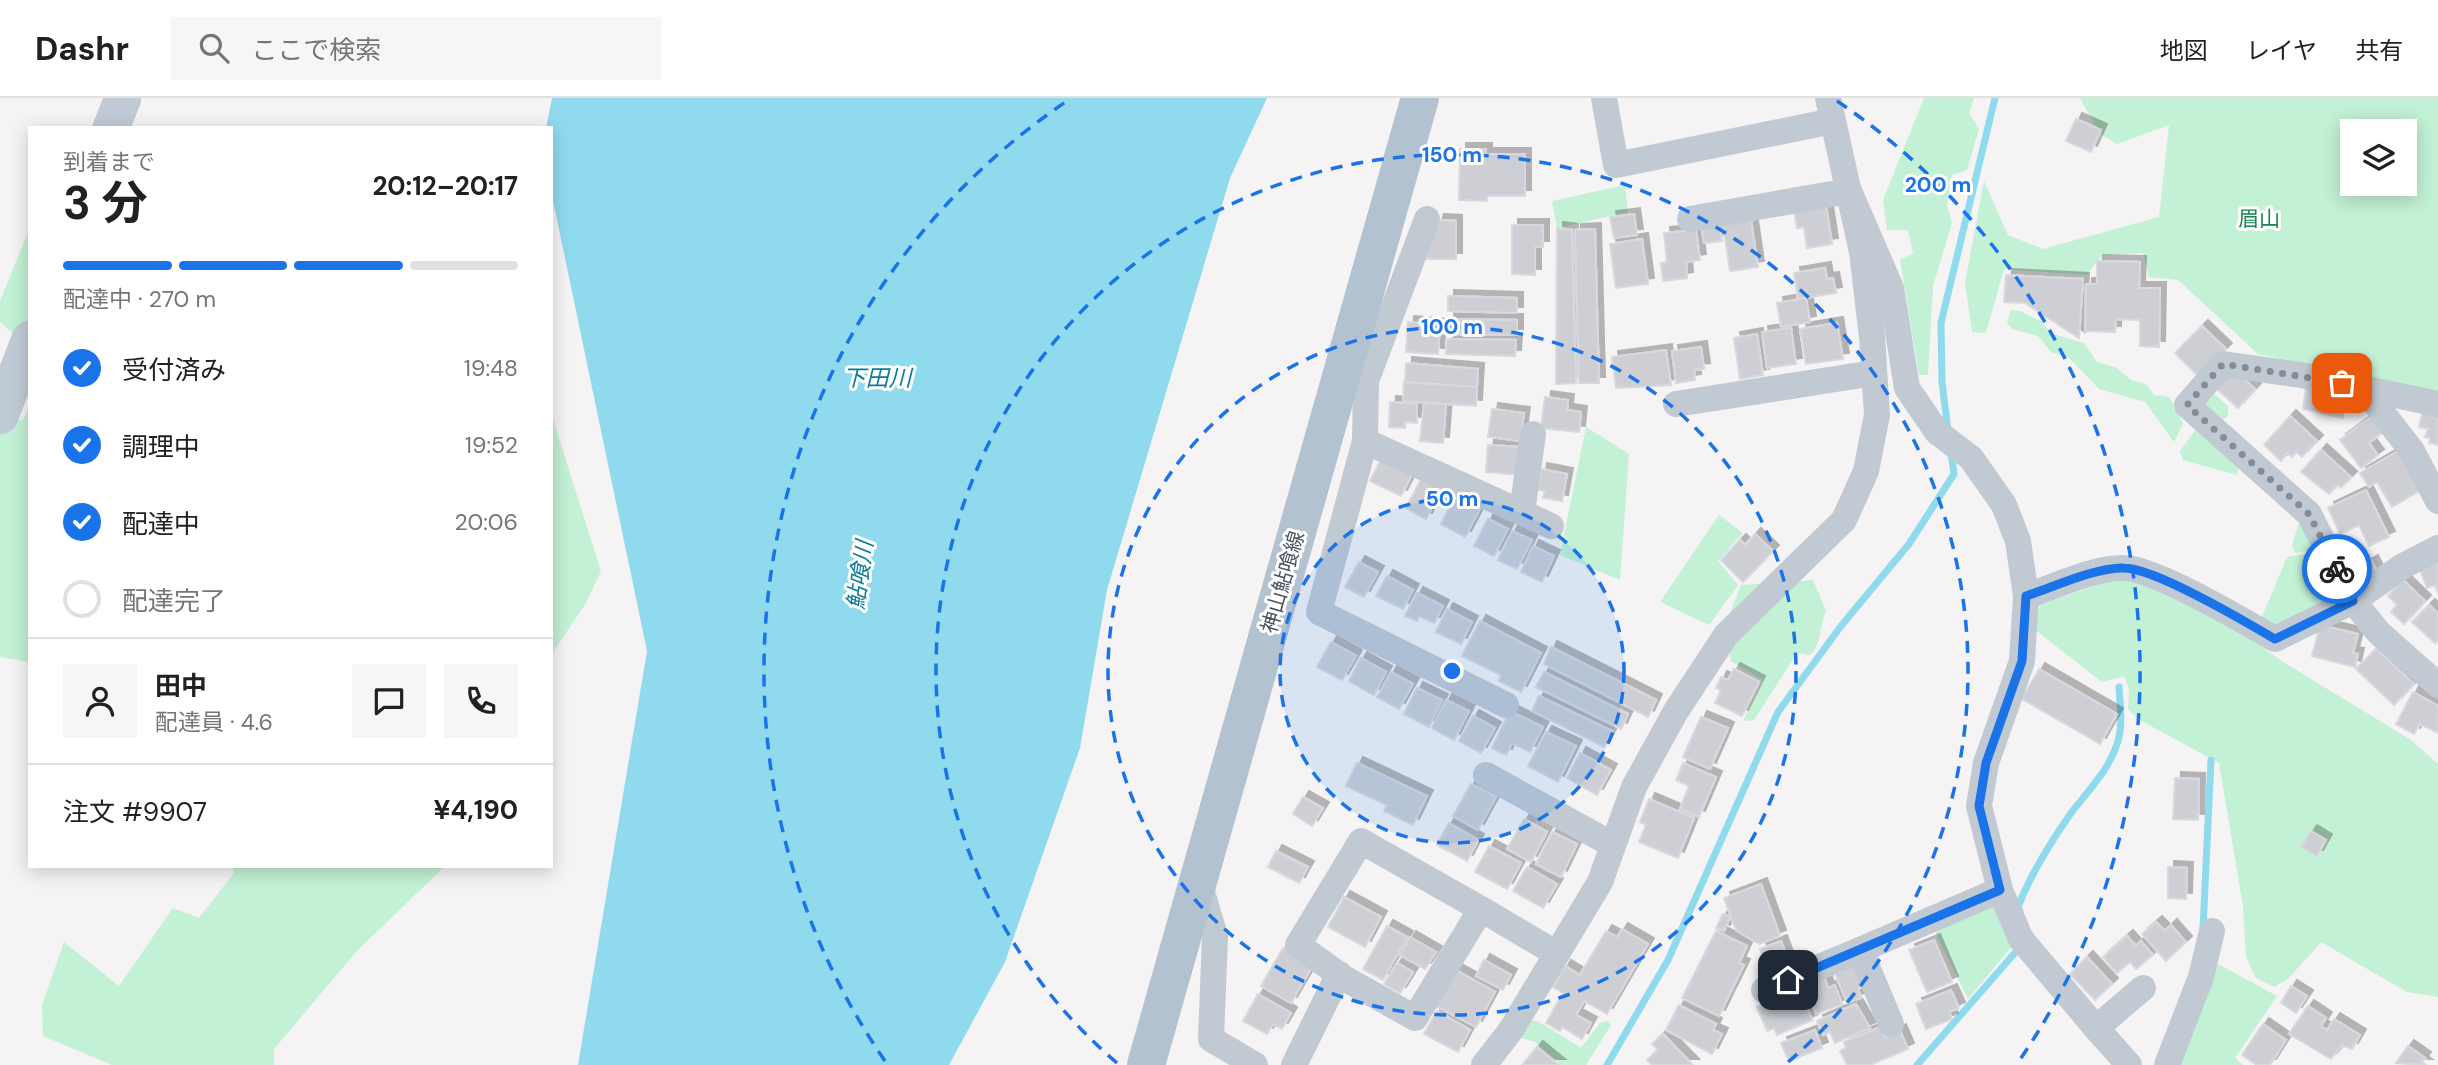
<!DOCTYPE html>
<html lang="ja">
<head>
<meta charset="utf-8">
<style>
  body { margin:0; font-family:"DM Sans","Noto Sans JP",sans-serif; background:#f6f6f6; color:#202124; height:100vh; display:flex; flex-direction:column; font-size:26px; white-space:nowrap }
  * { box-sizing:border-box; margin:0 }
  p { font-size:23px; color:#757577 }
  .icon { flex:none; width:38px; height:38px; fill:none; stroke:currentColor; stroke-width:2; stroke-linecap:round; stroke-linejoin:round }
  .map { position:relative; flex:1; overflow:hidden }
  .sheet { position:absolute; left:28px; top:28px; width:525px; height:742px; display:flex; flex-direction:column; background:#fff; border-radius:0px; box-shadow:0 4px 18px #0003 }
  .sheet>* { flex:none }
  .controls { position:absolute; left:2340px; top:21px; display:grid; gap:14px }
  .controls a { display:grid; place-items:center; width:77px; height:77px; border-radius:0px; background:#fff; box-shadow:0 4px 18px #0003; font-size:35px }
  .pin { position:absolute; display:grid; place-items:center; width:60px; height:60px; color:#fff; margin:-30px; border-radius:14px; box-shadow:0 4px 10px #0006 }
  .courier { position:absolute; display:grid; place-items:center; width:70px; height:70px; margin:-35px; border:5px solid #1a73e8; border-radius:50%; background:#fff; color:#222; box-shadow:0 2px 9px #0007 }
  .summary em { font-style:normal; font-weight:700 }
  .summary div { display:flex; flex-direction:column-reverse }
  .summary { display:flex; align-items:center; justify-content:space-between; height:119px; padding:0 35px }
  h1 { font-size:46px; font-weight:700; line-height:52px }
  .bar { display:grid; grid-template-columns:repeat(4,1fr); gap:10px 7px; align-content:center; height:84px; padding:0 35px }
  .bar i { height:9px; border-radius:5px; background:#e0e0e0 }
  .bar .current { background:#1a73e8 }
  .bar p { grid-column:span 4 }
  .line { display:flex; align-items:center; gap:18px; padding:0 35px; border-top:2px solid #e0e0e0 }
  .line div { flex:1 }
  .round { display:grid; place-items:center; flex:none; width:74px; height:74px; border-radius:0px; background:#f6f6f6 }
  ol { padding:0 35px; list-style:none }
  li { display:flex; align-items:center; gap:21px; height:77px }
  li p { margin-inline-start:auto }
  li .icon { padding:7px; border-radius:50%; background:#1a73e8; color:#fff; stroke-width:4 }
  li:last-child { color:#757577 }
  li i { width:38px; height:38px; border:4px solid #e0e0e0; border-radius:50% }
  header { display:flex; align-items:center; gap:42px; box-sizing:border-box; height:98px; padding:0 35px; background:#fff; border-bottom:2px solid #e0e0e0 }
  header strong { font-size:33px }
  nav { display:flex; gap:38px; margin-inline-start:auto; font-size:24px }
  .search { width:490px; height:63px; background:#f6f6f6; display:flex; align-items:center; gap:18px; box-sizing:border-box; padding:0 24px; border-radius:0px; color:#757577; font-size:26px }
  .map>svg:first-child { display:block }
</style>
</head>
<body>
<header>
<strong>Dashr</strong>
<div class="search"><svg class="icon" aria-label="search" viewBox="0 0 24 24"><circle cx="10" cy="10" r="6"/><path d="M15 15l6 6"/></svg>ここで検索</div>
<nav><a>地図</a><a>レイヤ</a><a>共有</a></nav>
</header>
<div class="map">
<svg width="2438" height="967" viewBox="0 0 2438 967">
  <defs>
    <filter id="shadow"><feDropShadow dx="6" dy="-6" stdDeviation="0" flood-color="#0004"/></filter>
  </defs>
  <rect width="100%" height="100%" fill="#f5f3f3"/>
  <!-- green -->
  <g fill="#c3f1d5" fill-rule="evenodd">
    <polygon points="1924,0 1974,0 1969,15 1979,31 1967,72 1952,77 1947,106 1952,125 1933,188 1928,277 1919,277 1900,162 1913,155 1908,132 1887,132 1883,102"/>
    <path d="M2080 0H2438V297L2346 274 2258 256 2178 182 2149 179 2143 155 2102 157 2087 177 2004 171 1986 235 1972 234 1965 185 1984 83 2008 137 2043 151 2159 119 2169 27 2117 46 2099 35ZM2352 33H2404V86H2352Z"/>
    <polygon points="1625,87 1628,114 1557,130 1552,103"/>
    <polygon points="30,129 30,251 0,224 0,203"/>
    <polygon points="2011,212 2020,213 2042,224 2050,235 2084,245 2097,264 2117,270 2131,282 2146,286 2154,297 2170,299 2183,326 2174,344 2145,304 2099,291 2069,260 2051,254 2038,238 2012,231 2007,225"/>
    <polygon points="2211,293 2228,308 2228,318 2223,321 2201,310"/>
    <polygon points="30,307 30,564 0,559 0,321 23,322"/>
    <polygon points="551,315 601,473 586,505 551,557"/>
    <polygon points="1586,329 1629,356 1620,482 1560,457"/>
    <polygon points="2196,331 2239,366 2237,377 2183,362 2180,353"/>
    <polygon points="1719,417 1743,435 1718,463 1738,487 1709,527 1660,504"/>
    <polygon points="2299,424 2314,451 2295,455 2292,448"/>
    <polygon points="2320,453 2345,501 2275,535 2259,526 2287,459"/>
    <polygon points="2126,477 2221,519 2280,562 2411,642 2438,666 2438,899 2407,894 2321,844 2288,881 2274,889 2255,879 2246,858 2243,808 2219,665 2138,621 2128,611 2129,591 2124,578 2102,584 2034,531 2040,507"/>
    <path d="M1813 482 1826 513C1819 528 1822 546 1810 557L1797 555 1754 622 1743 623 1763 582 1731 563 1725 528 1741 487Z"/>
    <polygon points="232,768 445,768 357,853 274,951 274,967 112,967 43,938 42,907 64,844 119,888 173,810 199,820 234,775"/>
    <polygon points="1995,808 2013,847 1968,901 1936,836 1936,827"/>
    <polygon points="2218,866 2277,898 2235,960 2243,967 2178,967"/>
    <polygon points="1531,923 1538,923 1581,950 1600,925 1608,923 1611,927 1586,967 1561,967 1535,944 1521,940"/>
  </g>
  <!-- water -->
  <polygon fill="#90daee" points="552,0 1267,0 1230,80 1107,492 1080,650 1005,864 949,967 578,967 647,553 551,93 551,30 546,30"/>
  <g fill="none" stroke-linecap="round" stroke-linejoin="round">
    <!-- stream -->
    <g stroke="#90daee" stroke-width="7">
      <polyline points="1948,333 1942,284 1941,225 1995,0"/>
      <path d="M2020 813 2018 809C2031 775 2050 745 2071 715 2088 693 2110 671 2118 643 2123 626 2120 607 2119 589"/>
      <polyline points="2203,831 2211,662"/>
      <polyline points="1607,967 1668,862 1778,614 1841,528 1909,446 1954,376 1951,355"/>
      <polyline points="1917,967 2020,849"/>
    </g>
  </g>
  <!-- building -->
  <g fill="#cdcfd5" stroke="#d7d9de" stroke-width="2" filter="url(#shadow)">
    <polygon points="2076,21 2101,32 2091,54 2066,43"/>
    <polygon points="1460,51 1486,51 1486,56 1525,56 1525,98 1487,98 1487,103 1459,102"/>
    <polygon points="1825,101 1832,146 1807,150 1804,129 1797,130 1793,106"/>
    <polygon points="1634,116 1637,137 1614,140 1610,119"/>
    <polygon points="1438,122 1456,123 1456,161 1426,161"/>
    <polygon points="1751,122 1758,169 1730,173 1723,126"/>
    <polygon points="1719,123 1722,143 1704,145 1701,126"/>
    <polygon points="1512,127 1543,127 1543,149 1535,149 1535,177 1512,176"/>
    <polygon points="1557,130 1572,132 1576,285 1556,286"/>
    <polygon points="1595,131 1599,285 1579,285 1575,132"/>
    <polygon points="1696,132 1700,162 1686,164 1687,180 1663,183 1661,165 1667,164 1664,135"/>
    <polygon points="1642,141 1648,186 1616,190 1610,146"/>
    <polygon points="2097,163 2140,164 2139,190 2160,190 2159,249 2140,248 2140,222 2116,221 2115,234 2085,233 2086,186 2097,186"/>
    <polygon points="1825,170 1827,181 1833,180 1836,195 1798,201 1794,175"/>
    <polygon points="2006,177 2083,181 2079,240 2025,205 2004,204"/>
    <polygon points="1448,198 1517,200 1517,215 1448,213"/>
    <polygon points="1806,200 1810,224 1781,229 1777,205"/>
    <polygon points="1448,221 1517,222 1517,237 1448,236"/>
    <polygon points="1408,224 1440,227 1438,256 1406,254"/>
    <polygon points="1837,225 1843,261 1806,266 1800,231"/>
    <polygon points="2202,228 2226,251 2198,278 2175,255"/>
    <polygon points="1791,230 1796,266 1767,270 1762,234"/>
    <polygon points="1757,236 1763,277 1740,281 1734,240"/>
    <polygon points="1447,241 1516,242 1515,258 1446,256"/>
    <polygon points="1701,249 1704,271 1694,272 1695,282 1676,285 1672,253"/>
    <polygon points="1666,252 1671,287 1616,290 1612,259"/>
    <polygon points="1406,265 1478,271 1477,289 1405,284"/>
    <polygon points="2233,271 2255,291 2238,310 2216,290"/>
    <polygon points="1404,284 1477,289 1476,308 1403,303"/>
    <polygon points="2307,284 2347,290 2343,320 2303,311"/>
    <polygon points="1545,299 1568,302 1567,312 1581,314 1579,334 1541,330"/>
    <polygon points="1390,304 1417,306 1417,325 1405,324 1405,330 1389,329"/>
    <polygon points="1424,305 1446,306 1443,345 1420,343"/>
    <polygon points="1492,311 1524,315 1520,343 1488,339"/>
    <polygon points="2423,313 2438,317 2438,347 2429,345 2430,340 2425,339 2428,331 2419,329"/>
    <polygon points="2290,318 2317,343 2302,359 2296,354 2292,359 2287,355 2281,363 2264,347"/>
    <polygon points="2371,319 2383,334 2369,345 2378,357 2361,370 2340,342"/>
    <polygon points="1488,347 1521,349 1519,377 1486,374"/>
    <polygon points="2321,352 2351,379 2341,390 2337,387 2329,396 2301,374"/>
    <polygon points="2398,353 2421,392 2392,409 2377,384 2369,389 2360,375"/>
    <polygon points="1381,361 1414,373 1401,398 1370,383"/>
    <polygon points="1541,371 1567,376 1562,403 1543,400 1545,393 1538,392"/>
    <polygon points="1423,377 1443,387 1426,421 1406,410"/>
    <polygon points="2366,392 2389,439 2369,448 2359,427 2340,436 2328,410"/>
    <polygon points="1457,394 1482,407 1465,439 1441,426"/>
    <polygon points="1488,421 1508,431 1494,458 1474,448"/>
    <polygon points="1512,433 1532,442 1517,471 1498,462"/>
    <polygon points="1755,436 1773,453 1743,484 1721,462 1740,442 1745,447"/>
    <polygon points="1533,448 1554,458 1542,484 1521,474"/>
    <polygon points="2316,457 2323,473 2312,477 2305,461"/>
    <polygon points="2438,462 2438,495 2435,487 2427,490 2419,469"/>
    <polygon points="2372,463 2377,473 2360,483 2354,473"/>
    <polygon points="1359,464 1378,474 1364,499 1345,489"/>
    <polygon points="1387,478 1413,492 1403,511 1376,498"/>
    <polygon points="2403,482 2425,503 2404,526 2391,514 2397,507 2388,498"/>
    <polygon points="1417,495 1443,508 1434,525 1419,518 1417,523 1405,518"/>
    <polygon points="2429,507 2438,516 2438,542 2435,545 2412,524"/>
    <polygon points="1447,511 1472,524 1461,546 1436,534"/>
    <polygon points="1480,523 1541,555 1521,594 1499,583 1501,577 1462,558"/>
    <polygon points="2320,527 2358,536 2353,555 2358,556 2355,569 2312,558"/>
    <polygon points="1331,544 1356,558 1342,582 1317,569"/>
    <polygon points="1551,549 1656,602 1648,619 1544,566"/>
    <polygon points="2376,551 2414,586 2394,607 2356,571"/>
    <polygon points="1361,560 1386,574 1374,597 1349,583"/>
    <polygon points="1734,571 1759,584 1742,618 1715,605 1721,592 1716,590 1721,579 1728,582"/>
    <polygon points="2039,571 2117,616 2100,646 2022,601"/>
    <polygon points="1391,574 1413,586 1399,611 1377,599"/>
    <polygon points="1544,574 1628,616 1621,631 1536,589"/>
    <polygon points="1417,590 1442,602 1429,629 1404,616"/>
    <polygon points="2413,594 2438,608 2438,635 2420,626 2414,636 2396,626"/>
    <polygon points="1539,598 1612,633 1604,649 1532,613"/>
    <polygon points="1446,602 1469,613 1454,642 1432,630"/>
    <polygon points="1510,613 1543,629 1530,654 1512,645 1506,657 1492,650"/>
    <polygon points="1473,618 1495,630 1481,655 1459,643"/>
    <polygon points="1701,619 1728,630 1710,671 1683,659"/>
    <polygon points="1546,634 1576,648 1558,684 1528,668"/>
    <polygon points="1580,655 1611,672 1597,697 1567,680"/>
    <polygon points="1357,665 1427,698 1413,727 1384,713 1387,707 1346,688"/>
    <polygon points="1683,665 1716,679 1699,719 1680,711 1689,688 1676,682"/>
    <polygon points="2175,680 2199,681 2198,722 2173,721"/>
    <polygon points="1471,686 1496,699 1478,732 1453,718"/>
    <polygon points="1303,699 1323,710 1312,728 1293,716"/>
    <polygon points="1649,701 1694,720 1678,760 1639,744 1646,727 1640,724"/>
    <polygon points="1524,721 1547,734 1531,764 1507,751"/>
    <polygon points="1449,725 1478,742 1467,763 1437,747"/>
    <polygon points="2311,733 2326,742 2317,758 2301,749"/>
    <polygon points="1552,734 1577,746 1561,779 1536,766"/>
    <polygon points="1489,748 1521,765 1507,791 1475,774"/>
    <polygon points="1276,753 1308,769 1299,785 1268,769"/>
    <polygon points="1527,769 1557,786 1543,810 1513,793"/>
    <polygon points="2168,769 2187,770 2186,801 2168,800"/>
    <polygon points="1761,786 1780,838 1759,846 1736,832 1724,800"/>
    <polygon points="1344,799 1381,819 1365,849 1328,829"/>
    <polygon points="1723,816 1730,819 1724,833 1716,830"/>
    <polygon points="2156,824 2165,833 2171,827 2186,844 2166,863 2142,836"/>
    <polygon points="1387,828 1407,839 1383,882 1363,871"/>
    <polygon points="1622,831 1648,846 1607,916 1584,903 1576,917 1591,925 1582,941 1562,929 1560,933 1546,925 1563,895 1553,889 1565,868 1580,877 1606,833 1617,839"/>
    <polygon points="1716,833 1747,848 1739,865 1744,867 1719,918 1682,900"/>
    <polygon points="2127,838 2136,848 2141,843 2153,857 2136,871 2130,864 2117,875 2103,859"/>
    <polygon points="1410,839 1436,854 1425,871 1400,857"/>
    <polygon points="1934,842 1952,884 1927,894 1909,852"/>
    <polygon points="1781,843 1792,873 1777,879 1772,867 1767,869 1760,851"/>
    <polygon points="1283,850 1313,867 1291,905 1261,888"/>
    <polygon points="2087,859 2112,886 2095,902 2070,876"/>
    <polygon points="1484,862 1511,877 1503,892 1476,878"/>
    <polygon points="1857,864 1866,887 1858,891 1861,900 1847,905 1834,873"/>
    <polygon points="1397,865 1413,874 1400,895 1384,886"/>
    <polygon points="1454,871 1495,894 1476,929 1434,907"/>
    <polygon points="1824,878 1828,890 1835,887 1842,906 1816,916 1804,886"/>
    <polygon points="2291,888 2307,898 2296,915 2281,905"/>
    <polygon points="1799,891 1812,922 1777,937 1774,930 1767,933 1757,909"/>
    <polygon points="1951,892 1959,910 1949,914 1952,921 1926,931 1916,906"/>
    <polygon points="1258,896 1291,915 1282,931 1273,926 1267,936 1243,923"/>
    <polygon points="1856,906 1870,930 1835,945 1830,934 1823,937 1817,923"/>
    <polygon points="1679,907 1716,926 1713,932 1722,936 1712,956 1666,932"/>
    <polygon points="2308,908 2326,920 2321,928 2327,932 2334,921 2360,937 2352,951 2342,947 2331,961 2289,936"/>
    <polygon points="1437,913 1470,932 1458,954 1424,936"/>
    <polygon points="2263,926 2286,942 2270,967 2257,967 2242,957"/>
    <polygon points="1880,929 1885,939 1900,932 1908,951 1870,967 1847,967 1840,953 1846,950 1844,944"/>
    <polygon points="1815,932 1822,950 1789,963 1781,945"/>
    <polygon points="1663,936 1693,967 1652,967 1647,962 1658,952 1652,946"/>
    <polygon points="2408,948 2425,960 2422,964 2426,967 2396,965"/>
    <polygon points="1537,949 1559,967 1522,967"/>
  </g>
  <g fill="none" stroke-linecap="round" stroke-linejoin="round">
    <!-- minor -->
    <g stroke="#c1cad2" stroke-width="26">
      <polyline points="1604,0 1616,67 1833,23"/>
      <polyline points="1690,121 1849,93 1891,190 1907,290 1937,334 1971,360 2004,407 2018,443 2026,498 2022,563 1986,665 1979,708 2000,792 2021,841 2096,930 2143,890"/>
      <polyline points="1342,275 1366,283 1365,343 1551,428"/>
      <polyline points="1366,283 1427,121"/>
      <polyline points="2363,290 2412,353 2438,403"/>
      <polyline points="1676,306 1874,275"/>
      <polyline points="1365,343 1319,514 1506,607"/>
      <polyline points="1522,414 1533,336"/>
      <polyline points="2438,450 2403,468 2353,503 2379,535 2438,587"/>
      <path d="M2026 498C2054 489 2096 469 2124 470 2155 470 2245 524 2275 541L2353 503 2309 416 2187 307 2223 266 2301 277 2438 306"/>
      <polyline points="1486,677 1613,747"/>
      <polyline points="1199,784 1215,838 1211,941 1255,967"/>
      <polyline points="1481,811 1361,743 1298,847 1344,880 1415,920 1481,811 1557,856"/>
      <polyline points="1764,892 1860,852"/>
      <polyline points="1891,926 1860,852 2000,792"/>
      <polyline points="2096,930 2129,967"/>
      <polyline points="1294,967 1339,876"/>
      <polyline points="1484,967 1511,932 1600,784 1634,689 1676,613 1726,537 1844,422 1866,373 1877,317 1872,239 1862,154 1828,0"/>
      <polyline points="2167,967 2201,879 2212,833"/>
    </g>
    <!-- secondary -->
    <g stroke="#c1cbd6" stroke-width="37">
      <polyline points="111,30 123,0"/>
      <polyline points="0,318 30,241"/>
    </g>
    <!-- primary -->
    <polyline stroke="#b3c2d1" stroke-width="38" points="1146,967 1420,0"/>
  </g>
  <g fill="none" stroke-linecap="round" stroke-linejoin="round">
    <!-- done -->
    <polyline stroke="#868d94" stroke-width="7" stroke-dasharray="0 12.6" points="2337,471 2309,416 2187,307 2223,266 2342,285"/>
    <!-- route -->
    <path stroke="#1a73e8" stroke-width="9" d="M1788 882 2000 792 1979 708 1986 665 2022 563 2026 498C2054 489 2096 469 2124 470 2155 470 2246 524 2275 541L2353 503 2337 471"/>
  </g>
  <!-- distance rings -->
  <circle cx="1452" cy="573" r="172" fill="#1a73e8" fill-opacity=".12"/>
  <g fill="none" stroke="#1a73e8" stroke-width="3.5" stroke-dasharray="12 9">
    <circle cx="1452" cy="573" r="172"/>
    <circle cx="1452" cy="573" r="344"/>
    <path d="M1117 965A516 516 0 1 1 1787 965"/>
    <path d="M885 963A688 688 0 0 1 1067 3M1837 3A688 688 0 0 1 2019 963"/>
  </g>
  <g text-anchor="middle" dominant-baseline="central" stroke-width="6" stroke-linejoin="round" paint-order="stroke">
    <!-- park labels -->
    <g font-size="21" fill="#17864f" stroke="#fff">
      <text x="2259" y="121">眉山</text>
    </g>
    <!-- street labels -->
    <g font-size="21" fill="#4a5661" stroke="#fff">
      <text transform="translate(1283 484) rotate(-74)">神山鮎喰線</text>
    </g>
    <!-- water labels -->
    <g font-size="23" font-style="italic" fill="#0c7c9b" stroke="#fff">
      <text x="877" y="280">下田川</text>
      <text transform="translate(860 477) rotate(-82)">鮎喰川</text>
    </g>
  </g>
  <circle cx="1452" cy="573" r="10" fill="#1a73e8" stroke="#fff" stroke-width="3.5"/>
  <g font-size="21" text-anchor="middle" font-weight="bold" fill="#1a73e8" stroke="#fff" stroke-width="6" stroke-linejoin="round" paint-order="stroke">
    <text x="1452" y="64">150 m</text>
    <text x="1938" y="94">200 m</text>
    <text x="1452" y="236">100 m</text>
    <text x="1452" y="408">50 m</text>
  </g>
</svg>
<div class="controls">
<a><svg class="icon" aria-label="layers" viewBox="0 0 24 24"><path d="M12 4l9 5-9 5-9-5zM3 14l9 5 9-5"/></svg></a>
</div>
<div class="pin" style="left:2342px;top:285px;background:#ea580c"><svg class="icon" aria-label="bag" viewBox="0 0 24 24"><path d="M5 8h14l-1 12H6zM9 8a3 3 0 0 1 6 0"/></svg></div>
<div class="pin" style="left:1788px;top:882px;background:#1f2937"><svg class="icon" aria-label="home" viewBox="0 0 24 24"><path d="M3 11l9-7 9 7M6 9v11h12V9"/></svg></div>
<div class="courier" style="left:2337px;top:471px"><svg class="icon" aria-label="bike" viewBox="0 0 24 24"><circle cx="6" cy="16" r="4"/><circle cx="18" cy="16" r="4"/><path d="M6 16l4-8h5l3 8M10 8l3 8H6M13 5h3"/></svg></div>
<section class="sheet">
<div class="summary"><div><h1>3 分</h1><p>到着まで</p></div><em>20:12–20:17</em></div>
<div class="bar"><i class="current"></i><i class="current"></i><i class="current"></i><i></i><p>配達中 · 270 m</p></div>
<ol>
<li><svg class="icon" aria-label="check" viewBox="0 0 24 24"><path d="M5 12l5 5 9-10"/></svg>受付済み<p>19:48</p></li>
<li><svg class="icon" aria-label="check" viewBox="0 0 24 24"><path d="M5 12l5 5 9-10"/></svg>調理中<p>19:52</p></li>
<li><svg class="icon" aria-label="check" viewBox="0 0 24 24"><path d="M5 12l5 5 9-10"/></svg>配達中<p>20:06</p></li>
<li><i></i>配達完了</li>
</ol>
<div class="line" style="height:126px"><a class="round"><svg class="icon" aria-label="person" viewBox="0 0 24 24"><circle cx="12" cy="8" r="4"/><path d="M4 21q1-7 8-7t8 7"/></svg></a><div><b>田中</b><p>配達員 · 4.6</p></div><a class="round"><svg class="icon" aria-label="chat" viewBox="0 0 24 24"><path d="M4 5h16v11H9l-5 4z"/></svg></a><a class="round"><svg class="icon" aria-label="phone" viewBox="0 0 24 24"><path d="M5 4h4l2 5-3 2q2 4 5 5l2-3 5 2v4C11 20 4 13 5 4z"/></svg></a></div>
<div class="line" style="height:91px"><div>注文 #9907</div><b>¥4,190</b></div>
</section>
</div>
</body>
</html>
